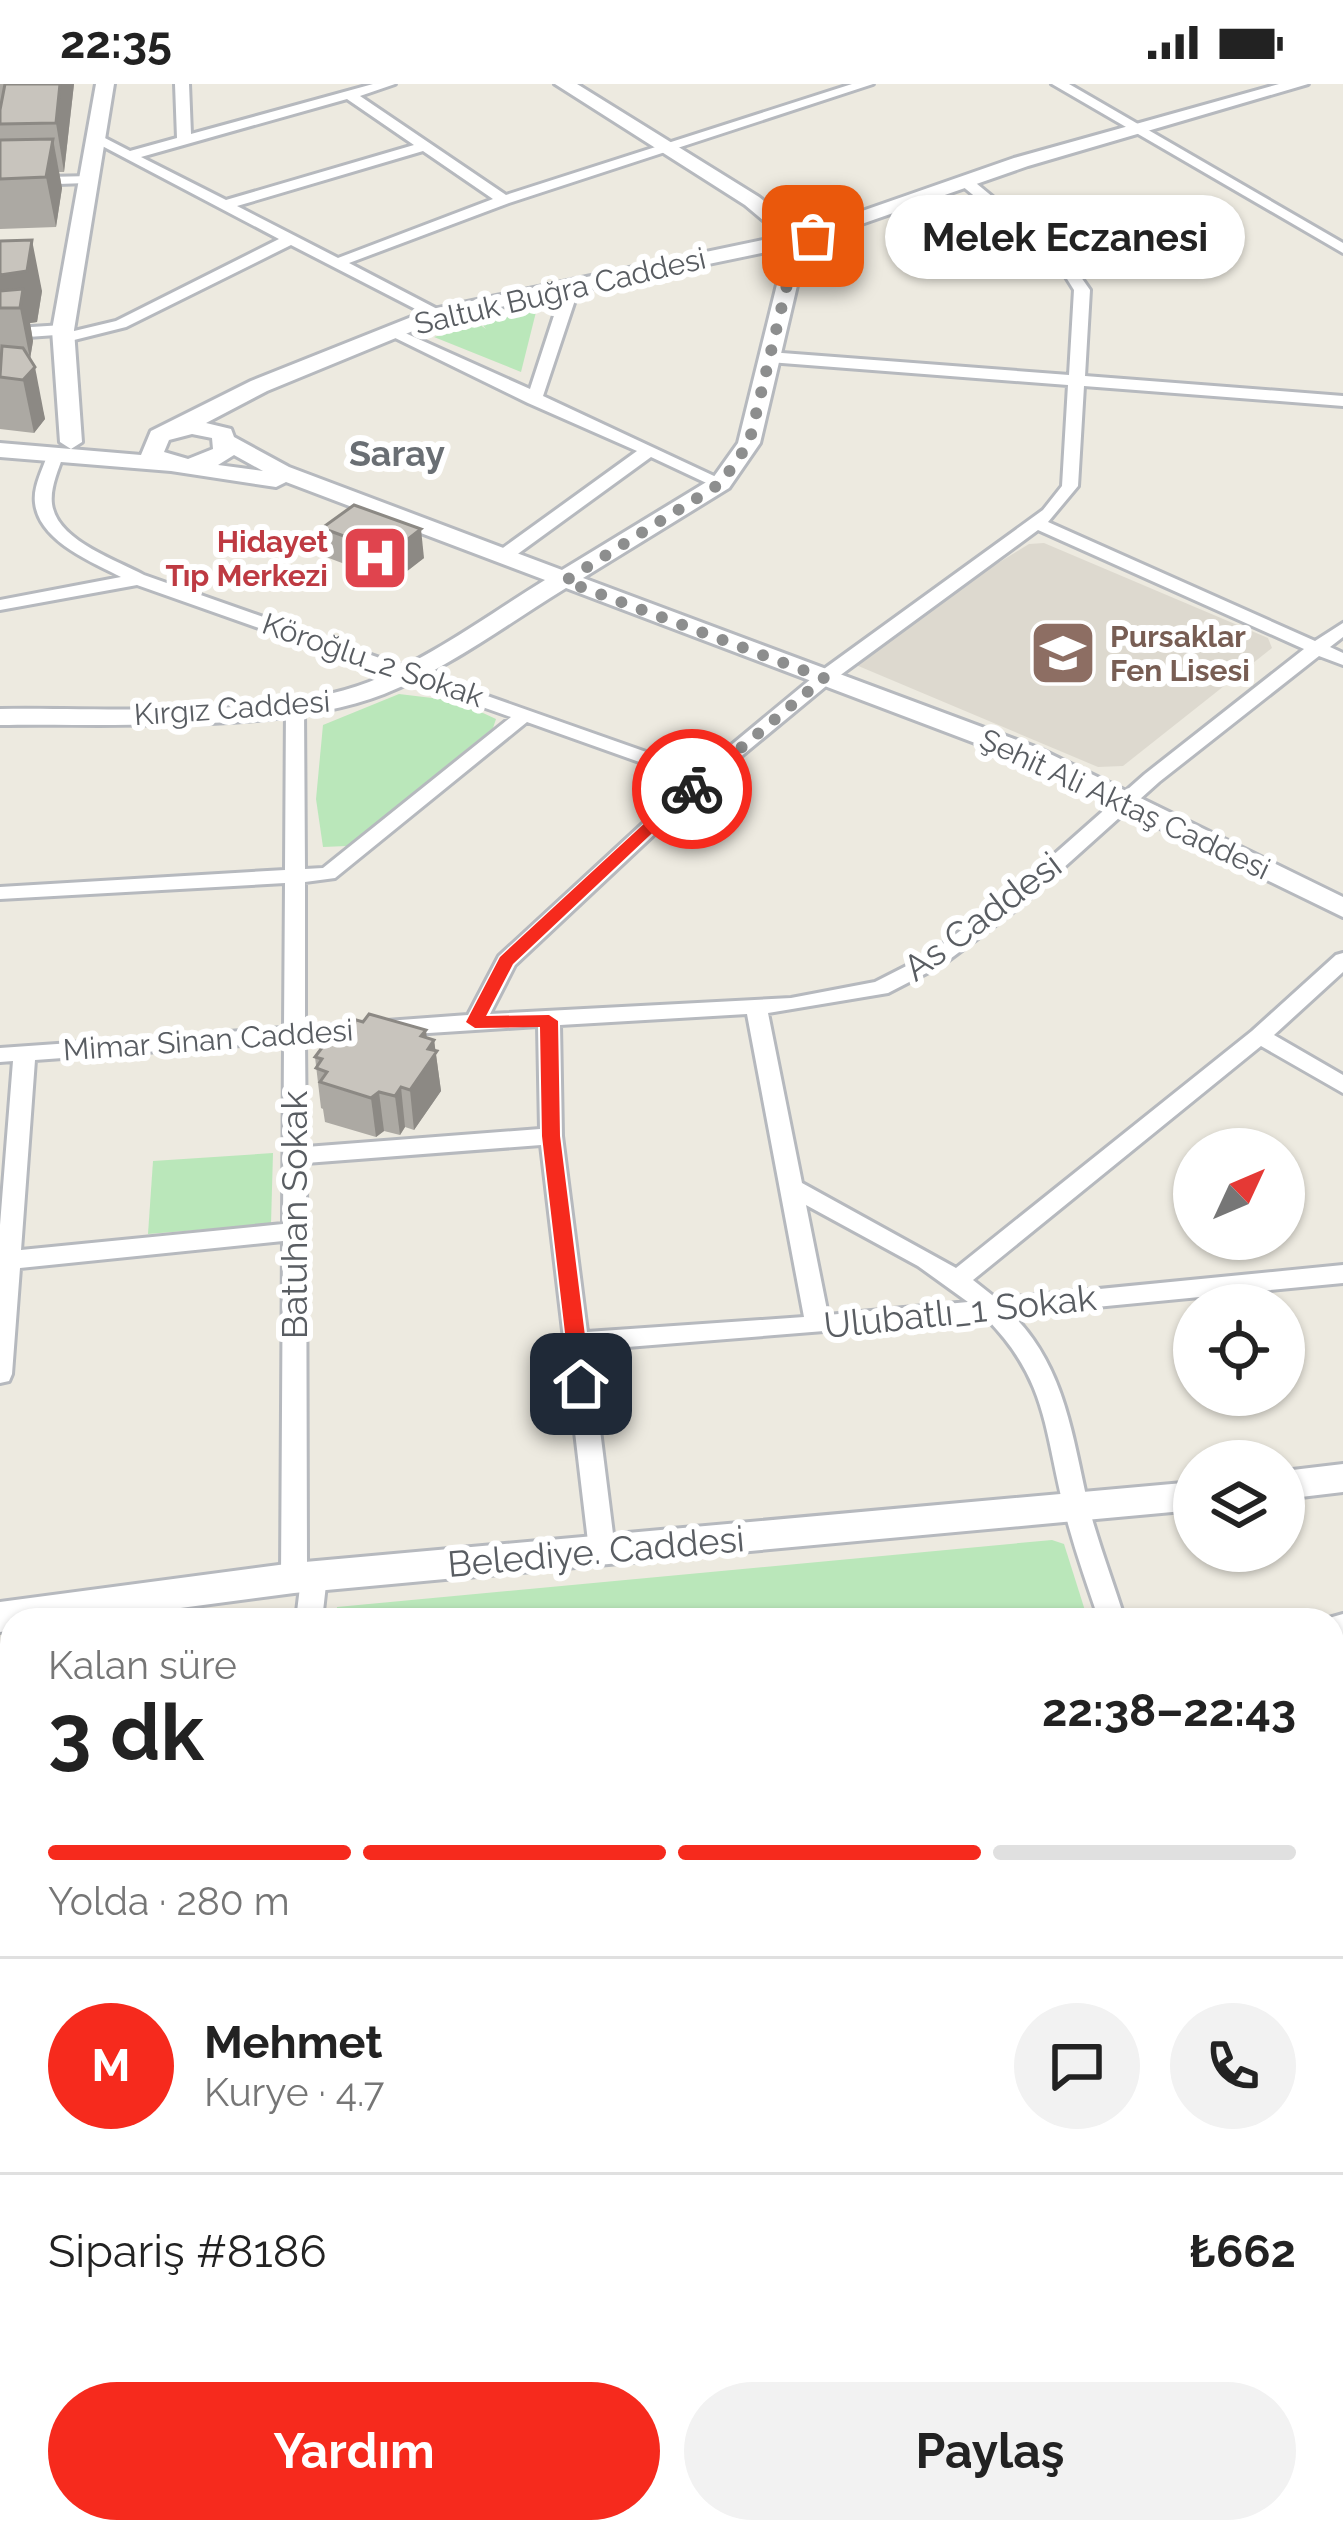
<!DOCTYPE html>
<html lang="tr">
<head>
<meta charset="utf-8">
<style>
  body { margin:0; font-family:Raleway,sans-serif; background:#f2f2f2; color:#222; height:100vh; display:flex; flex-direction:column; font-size:45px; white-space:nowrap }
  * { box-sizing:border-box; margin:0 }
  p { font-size:39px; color:#767676 }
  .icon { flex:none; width:66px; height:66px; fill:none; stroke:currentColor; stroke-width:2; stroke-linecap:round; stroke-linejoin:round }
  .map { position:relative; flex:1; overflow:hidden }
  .details { position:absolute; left:0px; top:1524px; width:1344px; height:936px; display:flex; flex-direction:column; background:#fff; border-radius:36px 36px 0 0; box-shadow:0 3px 9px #0004 }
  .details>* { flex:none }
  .needle { width:78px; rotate:46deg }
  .tools { position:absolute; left:1173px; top:1044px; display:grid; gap:24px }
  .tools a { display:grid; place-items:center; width:132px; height:132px; border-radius:50%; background:#fff; box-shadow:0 3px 9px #0004; font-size:60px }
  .pin { position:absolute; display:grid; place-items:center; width:102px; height:102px; color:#fff; margin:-51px; border-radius:24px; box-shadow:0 6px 18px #0006 }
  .courier { position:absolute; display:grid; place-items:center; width:120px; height:120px; margin:-60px; border:9px solid #f62a1d; border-radius:50%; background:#fff; color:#222; box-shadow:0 3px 15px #0007 }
  .bubble { position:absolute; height:84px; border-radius:42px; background:#fff; box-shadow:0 3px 9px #0004; font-size:39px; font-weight:700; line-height:84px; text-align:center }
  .summary em { font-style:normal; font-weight:700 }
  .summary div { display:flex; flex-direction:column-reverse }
  .summary { display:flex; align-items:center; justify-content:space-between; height:204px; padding:0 48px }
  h1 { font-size:78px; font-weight:700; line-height:90px }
  .bar { display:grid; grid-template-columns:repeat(4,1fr); gap:18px 12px; align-content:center; height:144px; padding:0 48px }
  .bar i { height:15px; border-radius:9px; background:#e0e0e0 }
  .bar .selected { background:#f62a1d }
  .bar p { grid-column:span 4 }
  .line { display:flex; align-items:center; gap:30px; padding:0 48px; border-top:3px solid #e0e0e0 }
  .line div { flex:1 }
  .round { display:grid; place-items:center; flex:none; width:126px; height:126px; border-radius:63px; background:#f2f2f2 }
  .action { display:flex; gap:24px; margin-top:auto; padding:24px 48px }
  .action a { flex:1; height:138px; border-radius:72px; background:#f62a1d; color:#fff; font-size:48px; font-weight:700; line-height:138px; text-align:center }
  .action a+a { background:#f2f2f2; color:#222 }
  .status { display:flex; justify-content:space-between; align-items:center; height:84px; padding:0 60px; background:#fff; direction:ltr }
  .status svg { height:33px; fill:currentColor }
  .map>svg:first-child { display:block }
</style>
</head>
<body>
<div class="status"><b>22:35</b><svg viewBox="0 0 49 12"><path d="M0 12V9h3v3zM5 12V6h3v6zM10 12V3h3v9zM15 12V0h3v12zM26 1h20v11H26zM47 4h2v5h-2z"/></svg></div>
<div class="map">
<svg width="1343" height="2460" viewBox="0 0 1343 2460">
  <rect width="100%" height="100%" fill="#edeae0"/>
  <!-- education -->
  <polygon fill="#ddd9cf" points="1044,459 1268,554 1272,564 1123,682 1098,683 856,581 852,573 920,527 1029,460"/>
  <!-- green -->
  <g fill="#bae7ba">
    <polygon points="537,224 521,288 434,253 479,240 486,245 481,239"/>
    <polygon points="399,610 457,617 496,635 493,644 347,762 323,763 316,715 323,641"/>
    <polygon points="273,1069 271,1140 148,1150 153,1077"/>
    <polygon points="1052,1456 1064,1460 1088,1536 335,1536 337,1523"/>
  </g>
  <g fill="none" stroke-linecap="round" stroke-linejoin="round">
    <!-- minor casing -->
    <g stroke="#b6b9be" stroke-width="6">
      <g id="minor">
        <path d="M175 0H189L191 50 373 0H395L360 12 506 111 852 0H873L509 119 349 179 441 227V233H431L291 161 126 243 62 259 57 257 56 251 0 255V245L63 241 70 248 116 237 279 155 89 55 101 52 130 67 177 54ZM347 15 414 61 226 116 141 73ZM423 67 493 115 338 174 237 122Z"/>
        <polygon points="1052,0 1069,0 1343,159 1343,169"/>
        <polygon points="92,92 94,95 87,99 0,102 0,94"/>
        <path d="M961 95H971L1069 176 1090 206 1085 292 1343 312V322L1084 302 1078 402 1048 438 1315 557 1343 539V553L1330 563 1343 569V581L1319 572 1159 698 1022 821 942 881 888 909 768 929 802 1099 956 1184 1252 947 1336 871 1343 869V888L1274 951 1343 991V1009L1261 962 973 1196 997 1215 1343 1181V1199L1013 1231C1065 1284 1072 1351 1088 1420 1098 1459 1113 1497 1125 1536H1099C1086 1497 1072 1459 1063 1420 1044 1342 1046 1295 986 1234L590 1266 615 1466 611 1473 602 1477 593 1473 589 1466 541 1061 306 1079 307 1484H323L327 1492 322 1536H296L300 1503 285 1502 281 1494 283 1157 20 1184 12 1290 9 1297 0 1299V1141L13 977 0 978V964L284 944 285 799 0 815V803L285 786 286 624 295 618 304 624 305 785 323 784 511 633 137 501 0 526V516L121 493C92 478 39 457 35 419 33 403 42 387 47 372L55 367 63 372C58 387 50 404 52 420 57 457 117 476 144 491L700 687 817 590 1043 426 1062 402 1068 301 769 278 761 273 769 268 1069 291 1074 206 1059 182 961 101ZM1038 446 1304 565 1145 690 1008 811 928 871 875 898 791 914 490 930 515 881 710 698 831 598ZM527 638 690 696 499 872 468 931 305 943V798L335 794ZM747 930 804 1233 587 1248 562 1052 560 941ZM538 942 540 1045 306 1063 305 957ZM284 958 283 1140 21 1166 35 976ZM806 1121 918 1182 968 1218 828 1231Z"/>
        <polygon points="572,196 580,201 543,312 729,399 715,403 651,373 508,477 496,477 496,469 637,367 528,319 381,247 394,244 530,305 564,201"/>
        <polygon points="1343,1530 1343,1552 1332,1553 1332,1536 1322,1536"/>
        <polygon points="0,1934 12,1939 12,1968 0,1963"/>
        <polygon points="1343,2297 1343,2331 1332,2332 1332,2298"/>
        <polygon points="1332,2438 1343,2442 1343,2460 1300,2460 1295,2448 1332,2448"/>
        <polygon points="391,2448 426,2448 421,2460 386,2460"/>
      </g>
    </g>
    <!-- tertiary casing -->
    <g stroke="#b6b9be" stroke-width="6">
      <g id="tertiary">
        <polygon points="96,0 114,0 74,246 82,358 71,365 60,358 52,246"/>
        <path d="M555 0H577L759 113 802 148 1014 74 1279 0H1308L1028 82 807 159 760 359 729 404 583 494 1038 664 1343 813V833L1020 676 566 504C507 540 448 585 384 610 283 650 110 639 0 641V625C107 623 270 636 369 598 431 574 488 531 545 496L286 398 276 403 171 387 0 373V359L141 371 151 347 251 297 429 226 782 152 745 121ZM786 164 738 359 713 394 562 486 289 383 234 353 231 345 206 339 267 307 442 235ZM192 350 212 354 213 365 188 375 164 368 169 356ZM234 371 263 387 218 381Z"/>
        <polygon points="1343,1380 1343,1408 1284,1415 1284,1387"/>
        <polygon points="1194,1398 1194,1426 294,1509 90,1536 12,1536 12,1546 0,1548 0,1518 294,1479"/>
      </g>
    </g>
    <!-- minor -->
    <use href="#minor" fill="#fff" fill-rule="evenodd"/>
    <!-- tertiary -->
    <use href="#tertiary" fill="#fff" fill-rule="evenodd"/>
  </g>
  <!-- wall -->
  <g fill="#aca9a3">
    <polygon points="0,0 74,0 64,88 59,88 62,104 56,143 0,145"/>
    <polygon points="0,157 42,207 37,238 30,239 33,257 30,275 45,335 34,349 0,345"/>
    <polygon points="322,444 424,474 393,498 326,473"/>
    <polygon points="363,938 434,956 441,1007 414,1046 405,1043 400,1051 384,1047 376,1053 325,1038 323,1025 321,1024 315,973 347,943"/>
  </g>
  <!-- shaded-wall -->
  <g fill="#8c8984">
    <polygon points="60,0 74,0 64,88 56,39"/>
    <polygon points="53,55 62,104 56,143 46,93"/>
    <polygon points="32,156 42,207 37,238 30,239 33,257 30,275 20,224 0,224 0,191"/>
    <polygon points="35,283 45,335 34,349 23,296"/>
    <polygon points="421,445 424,474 393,498 390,469"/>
    <polygon points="426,946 428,965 434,956 441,1007 414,1046 410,1006 421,952"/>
    <polygon points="401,1003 405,1043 400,1051 395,1012"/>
    <polygon points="379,1008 384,1047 376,1053 371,1014"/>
  </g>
  <!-- building -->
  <g fill="#c8c4bd" stroke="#8c8984" stroke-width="3">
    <polygon points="5,0 60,0 56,39 0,40 0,26"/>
    <polygon points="53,55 46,93 0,95 0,56"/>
    <polygon points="32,156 27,187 0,191 0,157"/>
    <polygon points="23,205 20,224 0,224 0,207"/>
    <polygon points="2,262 23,264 35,283 23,296 0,293"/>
    <polygon points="354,421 421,445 390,469 322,444"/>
    <polygon points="369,930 426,946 421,952 434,956 428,965 437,967 410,1006 401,1003 395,1012 379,1008 371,1014 320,998 327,988 316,984 322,975 315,973 339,941 347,943 353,935 363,938"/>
  </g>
  <!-- route -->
  <polygon fill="#f62a1d" points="686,701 699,705 513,880 486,932 549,931 558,937 560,1052 591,1300 581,1307 571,1300 542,1052 540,943 475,944 466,938 500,873"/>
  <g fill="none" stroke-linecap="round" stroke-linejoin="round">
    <!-- done -->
    <polyline stroke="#8d8e8e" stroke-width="12" stroke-dasharray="0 21.6" points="692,705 824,594 565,497 721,399 749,359 798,155 813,152"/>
  </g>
  <!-- icons -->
  <defs>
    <g id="hospital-square" transform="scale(3.45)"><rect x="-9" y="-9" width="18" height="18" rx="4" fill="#e0444e" stroke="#fff"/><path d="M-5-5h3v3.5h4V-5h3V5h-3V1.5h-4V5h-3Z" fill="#fff"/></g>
    <g id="school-square" transform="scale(3.45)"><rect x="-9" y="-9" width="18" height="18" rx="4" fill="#8d6e63" stroke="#fff"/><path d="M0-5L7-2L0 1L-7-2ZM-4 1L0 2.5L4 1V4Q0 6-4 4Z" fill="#fff"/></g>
  </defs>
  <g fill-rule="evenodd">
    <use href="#hospital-square" x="375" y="474"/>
    <use href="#school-square" x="1063" y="569"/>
  </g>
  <g text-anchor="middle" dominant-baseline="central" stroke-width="12" stroke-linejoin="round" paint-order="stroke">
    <!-- far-street labels -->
    <g font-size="30" fill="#595d62" stroke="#fff">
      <text transform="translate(560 207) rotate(-13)">Saltuk Buğra Caddesi</text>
      <text transform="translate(373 576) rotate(19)">Köroğlu_2 Sokak</text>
      <text transform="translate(232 624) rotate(-4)">Kırgız Caddesi</text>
      <text transform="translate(1125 720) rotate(25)">Şehit Ali Aktaş Caddesi</text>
      <text transform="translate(208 956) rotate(-4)">Mimar Sinan Caddesi</text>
    </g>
    <!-- far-health labels -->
    <g font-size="30" font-weight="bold" fill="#be3a42" stroke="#fff" text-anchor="end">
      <text x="328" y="457">Hidayet<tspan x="328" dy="34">Tıp Merkezi</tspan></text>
    </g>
    <!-- far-education labels -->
    <g font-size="30" font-weight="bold" fill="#785e54" stroke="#fff" text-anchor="start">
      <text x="1110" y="552">Pursaklar<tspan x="1110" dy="34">Fen Lisesi</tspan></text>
    </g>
    <!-- far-quarter labels -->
    <g font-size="36" font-weight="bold" fill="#6a6f74" stroke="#fff">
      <text x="397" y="369">Saray</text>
    </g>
    <!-- street labels -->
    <g font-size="36" fill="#595d62" stroke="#fff">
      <text transform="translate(982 832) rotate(-37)">As Caddesi</text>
      <text transform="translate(294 1131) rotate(-90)">Batuhan Sokak</text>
      <text transform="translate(960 1227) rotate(-6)">Ulubatlı_1 Sokak</text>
      <text transform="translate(596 1467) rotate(-5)">Belediye. Caddesi</text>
    </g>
  </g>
</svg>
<div class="tools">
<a><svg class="needle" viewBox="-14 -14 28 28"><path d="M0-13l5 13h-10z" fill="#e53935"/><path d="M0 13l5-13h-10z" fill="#767676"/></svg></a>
<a><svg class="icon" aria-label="locate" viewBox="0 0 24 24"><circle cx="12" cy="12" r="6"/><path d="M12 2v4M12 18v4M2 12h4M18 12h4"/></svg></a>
<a><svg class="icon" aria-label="layers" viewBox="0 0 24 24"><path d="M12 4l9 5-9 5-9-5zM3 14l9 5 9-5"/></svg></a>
</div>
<div class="pin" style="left:813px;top:152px;background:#ea580c"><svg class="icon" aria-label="bag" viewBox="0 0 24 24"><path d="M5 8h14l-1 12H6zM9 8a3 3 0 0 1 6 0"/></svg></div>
<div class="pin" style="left:581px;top:1300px;background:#1f2937"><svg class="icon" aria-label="home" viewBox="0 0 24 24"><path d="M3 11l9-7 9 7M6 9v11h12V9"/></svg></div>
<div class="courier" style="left:692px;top:705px"><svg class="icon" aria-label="bike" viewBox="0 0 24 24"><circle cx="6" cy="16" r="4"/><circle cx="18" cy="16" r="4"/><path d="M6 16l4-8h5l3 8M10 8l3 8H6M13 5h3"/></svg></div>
<div class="bubble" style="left:885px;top:111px;width:360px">Melek Eczanesi</div>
<section class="details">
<div class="summary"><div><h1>3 dk</h1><p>Kalan süre</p></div><em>22:38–22:43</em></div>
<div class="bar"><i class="selected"></i><i class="selected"></i><i class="selected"></i><i></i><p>Yolda · 280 m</p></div>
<div class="line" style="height:216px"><b class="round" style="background:#f62a1d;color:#fff">M</b><div><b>Mehmet</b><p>Kurye · 4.7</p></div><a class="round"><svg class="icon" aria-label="chat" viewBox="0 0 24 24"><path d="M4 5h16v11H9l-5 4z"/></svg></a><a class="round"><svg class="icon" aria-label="phone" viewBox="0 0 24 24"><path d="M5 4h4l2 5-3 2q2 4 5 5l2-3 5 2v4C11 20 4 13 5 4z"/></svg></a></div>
<div class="line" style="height:156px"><div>Sipariş #8186</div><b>₺662</b></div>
<div class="action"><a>Yardım</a><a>Paylaş</a></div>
</section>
</div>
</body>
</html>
